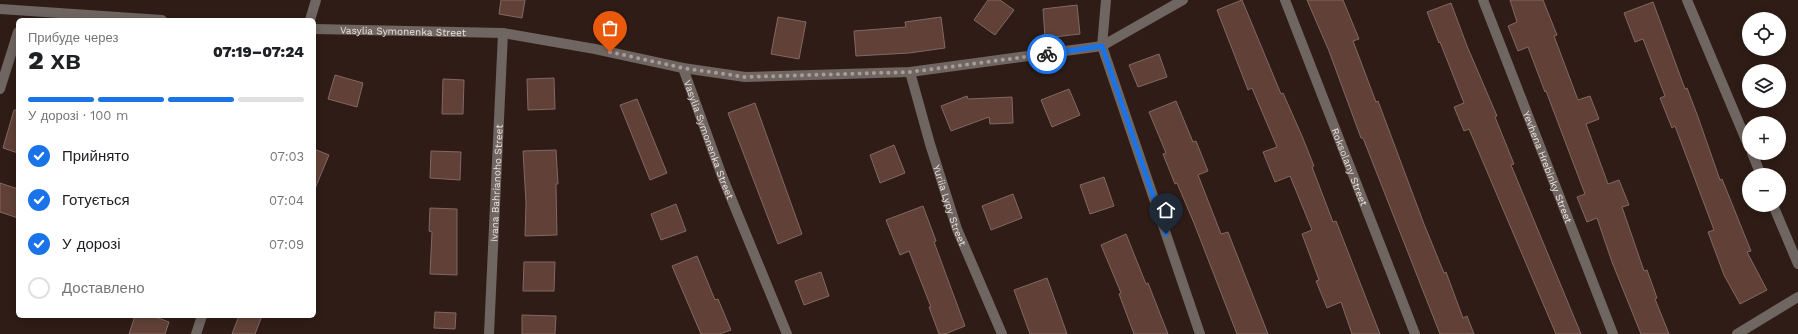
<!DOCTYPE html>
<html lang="uk">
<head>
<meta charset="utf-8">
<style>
  body { margin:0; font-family:"Work Sans",sans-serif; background:#f6f6f6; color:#202124; height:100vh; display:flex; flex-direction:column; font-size:15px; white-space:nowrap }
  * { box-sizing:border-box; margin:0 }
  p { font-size:13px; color:#757577 }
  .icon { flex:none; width:22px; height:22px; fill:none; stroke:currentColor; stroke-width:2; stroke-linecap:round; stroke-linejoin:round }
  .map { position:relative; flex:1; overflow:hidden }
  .panel { position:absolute; left:16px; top:18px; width:300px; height:300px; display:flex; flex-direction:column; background:#fff; border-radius:6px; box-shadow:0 2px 10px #0003 }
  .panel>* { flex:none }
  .tools { position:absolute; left:1742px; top:12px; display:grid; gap:8px }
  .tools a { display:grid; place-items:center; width:44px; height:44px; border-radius:50%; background:#fff; box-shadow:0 2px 10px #0003; font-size:20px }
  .pin { position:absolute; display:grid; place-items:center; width:34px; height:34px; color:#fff; margin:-41px -17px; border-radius:50% 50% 50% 0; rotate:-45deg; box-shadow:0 0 4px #0007 }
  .pin .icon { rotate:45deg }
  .courier { position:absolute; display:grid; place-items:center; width:40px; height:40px; margin:-20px; border:3px solid #1a73e8; border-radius:50%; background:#fff; color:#222; box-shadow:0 1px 5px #0007 }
  .summary em { font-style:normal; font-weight:800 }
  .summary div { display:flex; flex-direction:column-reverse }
  .summary { display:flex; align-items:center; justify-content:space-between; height:68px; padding:0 12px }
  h1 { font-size:26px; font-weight:800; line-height:30px }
  .bar { display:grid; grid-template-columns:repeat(4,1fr); gap:6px 4px; align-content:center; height:48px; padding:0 12px }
  .bar i { height:5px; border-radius:3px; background:#e0e0e0 }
  .bar .current { background:#1a73e8 }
  .bar p { grid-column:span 4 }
  ol { padding:0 12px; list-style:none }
  li { display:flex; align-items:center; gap:12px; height:44px }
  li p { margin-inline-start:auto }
  li .icon { padding:4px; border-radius:50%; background:#1a73e8; color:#fff; stroke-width:4 }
  li:last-child { color:#757577 }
  li i { width:22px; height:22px; border:2px solid #e0e0e0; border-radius:50% }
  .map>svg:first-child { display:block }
</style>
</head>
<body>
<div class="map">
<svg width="1798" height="334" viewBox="0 0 1798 334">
  <rect width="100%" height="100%" fill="#2f1c16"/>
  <!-- building -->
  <g fill="#614137" stroke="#806962">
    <polygon points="501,0 525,0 522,18 499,14"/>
    <polygon points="988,0 1000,0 1014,10 995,35 974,20"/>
    <polygon points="1242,0 1281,94 1283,93 1302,136 1314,166 1312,167 1333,222 1336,221 1380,334 1352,334 1341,302 1327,308 1316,281 1319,280 1302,234 1312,230 1290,176 1275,182 1263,152 1277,147 1252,88 1248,90 1217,10"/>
    <polygon points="1307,0 1343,0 1359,39 1353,41 1376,102 1378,101 1424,224 1444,273 1446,272 1463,318 1467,316 1474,334 1440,334 1363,138 1361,138 1329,51"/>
    <polygon points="1510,0 1543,0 1557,35 1554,36 1578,100 1590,96 1599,119 1586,124 1608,184 1619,180 1629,205 1622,207 1644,271 1647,270 1657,298 1655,299 1669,334 1641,334 1612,262 1597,218 1587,222 1577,197 1585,194 1546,91 1545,92 1528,47 1518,51 1508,26 1517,22"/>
    <polygon points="1653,2 1685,89 1687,88 1698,117 1720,180 1722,179 1751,251 1747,252 1767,290 1740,304 1724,275 1708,232 1714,230 1675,126 1672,128 1660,98 1665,96 1643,39 1635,42 1624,13"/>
    <polygon points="1451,3 1467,46 1497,116 1495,117 1514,164 1511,165 1581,334 1556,334 1469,129 1464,131 1454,107 1464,103 1440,42 1439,43 1427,12"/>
    <polygon points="1077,5 1080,34 1045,38 1043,9"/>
    <polygon points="778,17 806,22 799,59 771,54"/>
    <polygon points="941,17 945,48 909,53 856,56 854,31 906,27 905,22"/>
    <polygon points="1159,54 1167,77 1138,87 1129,65"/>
    <polygon points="335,75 363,83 357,107 328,99"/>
    <polygon points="554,78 555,109 528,110 527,79"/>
    <polygon points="443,79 464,80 463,114 442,114"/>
    <polygon points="1069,89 1080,115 1052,127 1041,100"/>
    <polygon points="967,96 968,99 1012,97 1013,123 990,124 989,117 951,131 941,106"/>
    <polygon points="637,99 667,173 650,180 620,105"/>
    <polygon points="1176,101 1193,142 1196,141 1208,171 1198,175 1221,234 1228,232 1268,334 1237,334 1194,223 1177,183 1175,184 1163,154 1166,153 1149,112"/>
    <polygon points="755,103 802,234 778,244 728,113"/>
    <polygon points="14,110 18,110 18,153 3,148"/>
    <polygon points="894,145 905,173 880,183 870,155"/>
    <polygon points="314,149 329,155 314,191"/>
    <polygon points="556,150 558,184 556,184 557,235 525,236 526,203 523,151"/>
    <polygon points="431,151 461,152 460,180 430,178"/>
    <polygon points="1104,177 1114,206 1090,214 1080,185"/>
    <polygon points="0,183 18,189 18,218 0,212"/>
    <polygon points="1013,194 1022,218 991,230 982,206"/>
    <polygon points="676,204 686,231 661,240 651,214"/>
    <polygon points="923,206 936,241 934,242 965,326 945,334 939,334 929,307 931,307 909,251 900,255 886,220"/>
    <polygon points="430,208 457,209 457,275 430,274 432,232 429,231"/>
    <polygon points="1126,234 1146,284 1148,283 1168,334 1134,334 1119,294 1121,293 1101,245"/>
    <polygon points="697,256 715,300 718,299 731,330 720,334 701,334 672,266"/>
    <polygon points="524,262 555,262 554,291 523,291"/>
    <polygon points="821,272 829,296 804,305 795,281"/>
    <polygon points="1047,278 1056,303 1067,334 1030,334 1014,290"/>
    <polygon points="435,312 456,313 455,329 434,328"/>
    <polygon points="522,315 556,316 555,334 522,334"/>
    <polygon points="135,316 153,316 169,322 165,334 129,334"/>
    <polygon points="239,316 262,316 255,334 232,334"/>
  </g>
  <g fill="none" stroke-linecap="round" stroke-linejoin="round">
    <!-- minor -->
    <g stroke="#6f6561" stroke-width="10">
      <polyline points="1106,0 1102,46 1200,334"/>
      <path id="s1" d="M1285 0 1415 334"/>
      <path id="s2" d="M1483 0 1613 334"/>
      <polyline points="1687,0 1749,147"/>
      <polyline points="0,9 162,20"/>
      <polyline points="310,20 316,0"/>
      <path id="s3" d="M314 29 503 33 595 49 683 68 745 77 910 72 1102 46 1183 0"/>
      <path id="s4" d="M683 68 722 176 787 334"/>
      <path id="s5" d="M910 72 930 144 957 229 1002 334"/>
      <polyline points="0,89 18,32"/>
      <polyline points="1752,153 1761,175"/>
      <polyline points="1773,205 1798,264"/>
      <polyline points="196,334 202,316"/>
      <path id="s6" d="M489 334 503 33"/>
      <polyline points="1737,334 1798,297"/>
    </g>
  </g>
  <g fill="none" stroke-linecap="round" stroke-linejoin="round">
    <!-- done -->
    <polyline stroke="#ab9b97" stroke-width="4" stroke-dasharray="0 7.2" points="610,52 683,68 745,77 910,72 1047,54"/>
    <!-- route -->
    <polyline stroke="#1a73e8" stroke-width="5" points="1047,54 1102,46 1166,234"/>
  </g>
  <g text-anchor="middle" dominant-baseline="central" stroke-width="3" stroke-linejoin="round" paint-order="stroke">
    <!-- street labels -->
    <g font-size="10" fill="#eee0dc" stroke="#110907">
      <text stroke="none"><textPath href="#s3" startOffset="89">Vasylia Symonenka Street</textPath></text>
      <text stroke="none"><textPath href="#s4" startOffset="76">Vasylia Symonenka Street</textPath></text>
      <text stroke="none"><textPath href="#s1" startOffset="179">Roksolany Street</textPath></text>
      <text stroke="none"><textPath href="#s2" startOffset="179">Yevhena Hrebinky Street</textPath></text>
      <text stroke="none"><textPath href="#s6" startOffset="151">Ivana Bahrianoho Street</textPath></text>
      <text stroke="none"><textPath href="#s5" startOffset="139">Yuriia Lypy Street</textPath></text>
    </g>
  </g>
</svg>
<div class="tools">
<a><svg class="icon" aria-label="locate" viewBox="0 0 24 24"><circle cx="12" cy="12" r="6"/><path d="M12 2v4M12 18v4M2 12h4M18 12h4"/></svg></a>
<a><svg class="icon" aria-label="layers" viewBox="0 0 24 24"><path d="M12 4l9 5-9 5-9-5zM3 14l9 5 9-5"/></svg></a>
<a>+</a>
<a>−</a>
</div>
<div class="pin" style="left:610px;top:52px;background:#ea580c"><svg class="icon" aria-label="bag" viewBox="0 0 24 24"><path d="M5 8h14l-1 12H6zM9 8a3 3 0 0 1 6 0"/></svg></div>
<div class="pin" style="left:1166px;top:234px;background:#1f2937"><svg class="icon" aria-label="home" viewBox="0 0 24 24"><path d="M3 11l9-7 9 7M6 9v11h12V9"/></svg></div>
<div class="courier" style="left:1047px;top:54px"><svg class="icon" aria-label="bike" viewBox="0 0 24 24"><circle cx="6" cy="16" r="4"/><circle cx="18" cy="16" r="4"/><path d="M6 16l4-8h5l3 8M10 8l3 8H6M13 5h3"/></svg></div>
<section class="panel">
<div class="summary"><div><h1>2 хв</h1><p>Прибуде через</p></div><em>07:19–07:24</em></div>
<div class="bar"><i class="current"></i><i class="current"></i><i class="current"></i><i></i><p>У дорозі · 100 m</p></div>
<ol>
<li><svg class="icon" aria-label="check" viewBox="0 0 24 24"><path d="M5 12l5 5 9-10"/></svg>Прийнято<p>07:03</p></li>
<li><svg class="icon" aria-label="check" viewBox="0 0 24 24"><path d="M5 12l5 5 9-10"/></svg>Готується<p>07:04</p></li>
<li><svg class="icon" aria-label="check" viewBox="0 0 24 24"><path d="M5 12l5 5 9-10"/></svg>У дорозі<p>07:09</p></li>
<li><i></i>Доставлено</li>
</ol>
</section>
</div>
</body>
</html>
